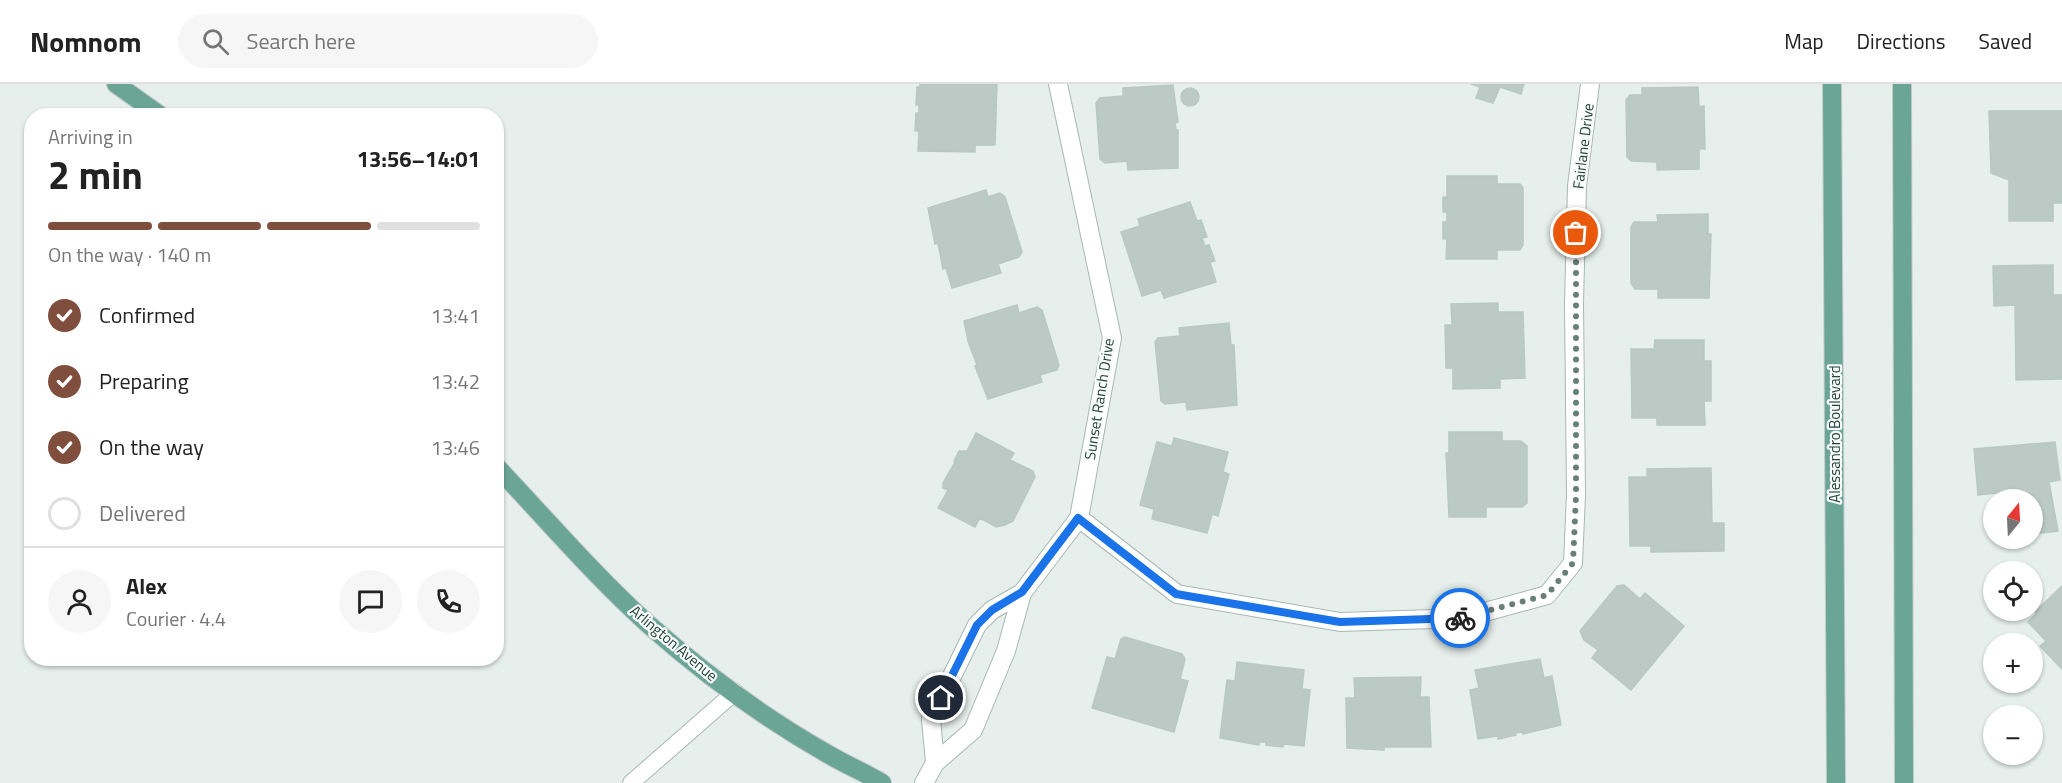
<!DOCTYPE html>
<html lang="en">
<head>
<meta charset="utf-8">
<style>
  body { margin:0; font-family:"Titillium Web",sans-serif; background:#f6f6f6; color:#222; height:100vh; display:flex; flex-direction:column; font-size:22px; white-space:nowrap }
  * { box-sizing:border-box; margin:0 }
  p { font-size:20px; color:#767676 }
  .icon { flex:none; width:33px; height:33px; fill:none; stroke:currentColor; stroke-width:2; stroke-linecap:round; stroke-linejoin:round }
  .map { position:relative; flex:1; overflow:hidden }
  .drawer { position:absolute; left:24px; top:24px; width:480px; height:558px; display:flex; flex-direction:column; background:#fff; border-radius:24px; box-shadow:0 2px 4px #0004 }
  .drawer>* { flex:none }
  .needle { width:39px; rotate:18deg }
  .buttons { position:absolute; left:1983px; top:405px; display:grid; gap:12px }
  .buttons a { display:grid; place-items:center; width:60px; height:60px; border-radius:50%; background:#fff; box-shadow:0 2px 4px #0004; font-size:30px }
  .pin { position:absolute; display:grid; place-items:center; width:51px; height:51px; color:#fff; margin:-26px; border:3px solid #fff; border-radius:50%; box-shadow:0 2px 6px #0007 }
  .courier { position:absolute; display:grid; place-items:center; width:60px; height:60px; margin:-30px; border:4px solid #1a73e8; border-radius:50%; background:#fff; color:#222; box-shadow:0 2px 8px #0007 }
  .head em { font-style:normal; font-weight:700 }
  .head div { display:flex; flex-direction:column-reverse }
  .head { display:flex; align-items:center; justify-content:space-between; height:102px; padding:0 24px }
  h1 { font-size:39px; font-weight:700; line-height:45px }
  .bar { display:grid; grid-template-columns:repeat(4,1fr); gap:9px 6px; align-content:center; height:72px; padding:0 24px }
  .bar i { height:8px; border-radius:4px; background:#e0e0e0 }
  .bar .active { background:#804e3d }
  .bar p { grid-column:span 4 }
  .line { display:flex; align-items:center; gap:15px; padding:0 24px; border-top:2px solid #e0e0e0 }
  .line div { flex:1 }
  .round { display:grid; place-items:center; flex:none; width:63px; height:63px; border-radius:32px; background:#f6f6f6 }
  ol { padding:0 24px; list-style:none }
  li { display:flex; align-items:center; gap:18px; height:66px }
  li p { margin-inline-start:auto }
  li .icon { padding:6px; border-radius:50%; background:#804e3d; color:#fff; stroke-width:4 }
  li:last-child { color:#767676 }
  li i { width:33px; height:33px; border:3px solid #e0e0e0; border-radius:50% }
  header { display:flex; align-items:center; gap:36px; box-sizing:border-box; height:84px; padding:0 30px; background:#fff; border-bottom:2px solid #e0e0e0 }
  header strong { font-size:28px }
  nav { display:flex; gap:33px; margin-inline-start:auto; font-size:21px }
  .search { width:420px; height:54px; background:#f6f6f6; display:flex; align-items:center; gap:15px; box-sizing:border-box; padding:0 21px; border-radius:33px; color:#767676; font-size:22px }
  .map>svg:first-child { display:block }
</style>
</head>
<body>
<header>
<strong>Nomnom</strong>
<div class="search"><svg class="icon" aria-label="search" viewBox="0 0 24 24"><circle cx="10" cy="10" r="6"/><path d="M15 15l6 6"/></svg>Search here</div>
<nav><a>Map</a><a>Directions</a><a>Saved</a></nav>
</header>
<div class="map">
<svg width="2062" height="699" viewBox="0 0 2062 699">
  <rect width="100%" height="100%" fill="#e6efeb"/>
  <!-- building -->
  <g fill="#bbcac4" stroke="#b8c9c2" stroke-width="1.5">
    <polygon points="920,0 997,0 995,61 975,61 975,68 918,67 919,47 915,47 916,29 919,29 919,21 916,21 917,3 920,3"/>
    <polygon points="1471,0 1524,0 1521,10 1500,3 1493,19 1476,14 1480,3"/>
    <polygon points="1173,1 1178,38 1175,39 1176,46 1178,46 1178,84 1128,86 1127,77 1105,79 1100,75 1096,19 1100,14 1123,12 1123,4"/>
    <polygon points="1698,3 1699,23 1704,22 1705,65 1699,65 1699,85 1657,86 1657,78 1631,77 1627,73 1626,16 1630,11 1642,11 1642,4"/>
    <circle cx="1190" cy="13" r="9"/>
    <polygon points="1989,27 2062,27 2062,119 2053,119 2053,137 2009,137 2009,96 1991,89"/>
    <polygon points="1447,92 1497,92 1497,100 1520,100 1523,104 1523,161 1520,166 1497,166 1497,175 1446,175 1447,155 1443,155 1443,138 1447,138 1447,128 1443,128 1443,113 1447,113"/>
    <polygon points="986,106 988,113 1000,109 1005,113 1022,168 1019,173 998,180 1001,189 952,204 946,184 943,185 938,159 935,160 928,124"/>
    <polygon points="1190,118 1197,137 1201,136 1207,153 1202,154 1205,162 1209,161 1215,177 1210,178 1216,198 1164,214 1161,206 1142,212 1121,148 1140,142 1138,135"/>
    <polygon points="1708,130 1708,150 1711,150 1709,214 1658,214 1658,205 1635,205 1631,199 1631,143 1634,138 1658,138 1657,131"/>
    <polygon points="2053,181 2053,211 2062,211 2062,295 2016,296 2015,221 1994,222 1993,182"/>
    <polygon points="1498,219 1498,228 1523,228 1525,294 1500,295 1500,304 1453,305 1453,284 1446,284 1445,241 1452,241 1451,220"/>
    <polygon points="1017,221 1019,229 1037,223 1042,226 1059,281 1057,286 1040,291 1042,298 988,315 975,282 977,281 968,257 964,237"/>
    <polygon points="1229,239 1231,261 1234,261 1237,321 1187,326 1186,318 1165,320 1161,317 1155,258 1158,254 1180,252 1179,244"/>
    <polygon points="1655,256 1704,256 1704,277 1711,277 1711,317 1704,317 1705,341 1657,341 1657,334 1632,334 1631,265 1654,265"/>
    <polygon points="1449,348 1502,348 1502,357 1521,357 1527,362 1527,419 1522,423 1486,423 1486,433 1449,433 1446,369 1449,369"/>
    <polygon points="976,349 1014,369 1010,376 1033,387 1035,393 1013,437 1005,441 996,443 980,434 975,443 938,424 948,406 943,404 943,399 955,378 954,377 959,367 967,367"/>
    <polygon points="1174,354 1228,368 1223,388 1229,390 1218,432 1212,430 1207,449 1152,435 1154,425 1140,421 1157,358 1172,362"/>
    <polygon points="2055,358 2060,396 2049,398 2058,447 2032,450 2032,416 1997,416 1997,409 1978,411 1974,365"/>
    <polygon points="1711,384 1712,439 1724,439 1724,467 1651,468 1651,462 1630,462 1629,393 1647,393 1647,385"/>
    <polygon points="1624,501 1640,515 1645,509 1684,542 1631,606 1592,574 1598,566 1584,556 1580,547 1617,502"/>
    <polygon points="2062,502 2062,585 2040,562 2046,557 2028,538 2036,530 2035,528"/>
    <polygon points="1125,553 1182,570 1185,575 1180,595 1188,597 1174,648 1092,624 1107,573 1115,575 1121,555"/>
    <polygon points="1540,575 1544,594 1552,592 1561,641 1523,650 1523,648 1515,649 1516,651 1498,655 1498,652 1478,655 1470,606 1479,604 1475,586"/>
    <polygon points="1237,578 1304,586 1302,605 1310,606 1304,662 1284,660 1283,663 1266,661 1266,658 1259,658 1259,661 1220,654 1227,596 1235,597"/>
    <polygon points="1421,593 1420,613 1429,613 1431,663 1384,663 1384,666 1347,664 1346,614 1355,614 1354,594"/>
  </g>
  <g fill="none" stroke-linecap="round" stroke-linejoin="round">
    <!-- service casing -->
    <g stroke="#a8b8b2" stroke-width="18">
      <polyline id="service" points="631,699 735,608"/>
    </g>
    <!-- minor casing -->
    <g stroke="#a8b8b2" stroke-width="20">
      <g id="minor">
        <polyline points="1079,434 1177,510 1340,538 1463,534 1547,511 1573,479 1576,411 1574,219 1577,102 1590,0"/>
        <polyline points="935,679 931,635 977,541 992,526 1022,509 1079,434 1112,254 1058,0"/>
        <polyline points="924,699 935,679 973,646 1006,567 1022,509"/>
      </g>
    </g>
    <!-- primary casing -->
    <g stroke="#c2cac8" stroke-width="20">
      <g id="primary">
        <polyline points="116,0 161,32"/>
        <polyline points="1832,0 1836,699"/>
        <polyline points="1902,0 1904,699"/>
        <path d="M496 382C546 435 594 491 648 540 702 588 763 633 826 669 844 680 864 688 882 699"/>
      </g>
    </g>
    <!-- service -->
    <use href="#service" stroke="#fff" stroke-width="16"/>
    <!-- minor -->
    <use href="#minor" stroke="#fff" stroke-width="18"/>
    <!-- primary -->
    <use href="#primary" stroke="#6aa596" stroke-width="18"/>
  </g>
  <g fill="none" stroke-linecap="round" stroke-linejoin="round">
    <!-- done -->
    <polyline stroke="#687f78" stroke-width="6" stroke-dasharray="0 10.8" points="1460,534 1547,511 1573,479 1576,411 1576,149"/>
    <!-- route -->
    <polyline stroke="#1a73e8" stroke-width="8" points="941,614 977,541 992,526 1022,508 1078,434 1176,510 1340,538 1460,534"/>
  </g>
  <g text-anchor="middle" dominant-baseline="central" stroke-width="4.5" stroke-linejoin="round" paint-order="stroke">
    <!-- street labels -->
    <g font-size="15" fill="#24423a" stroke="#f7fbf9">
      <text transform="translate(1583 62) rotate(-83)">Fairlane Drive</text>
      <text transform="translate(1099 315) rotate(-81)">Sunset Ranch Drive</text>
      <text transform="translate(1834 350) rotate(-90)">Alessandro Boulevard</text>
      <text transform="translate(674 559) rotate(40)">Arlington Avenue</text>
    </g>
  </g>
</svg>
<div class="buttons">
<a><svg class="needle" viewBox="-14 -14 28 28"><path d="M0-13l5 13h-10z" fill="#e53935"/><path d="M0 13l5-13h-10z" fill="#767676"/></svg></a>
<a><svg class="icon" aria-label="locate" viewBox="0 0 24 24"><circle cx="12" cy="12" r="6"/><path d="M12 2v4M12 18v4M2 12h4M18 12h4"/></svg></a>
<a>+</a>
<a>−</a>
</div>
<div class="pin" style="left:1576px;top:149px;background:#ea580c"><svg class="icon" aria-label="bag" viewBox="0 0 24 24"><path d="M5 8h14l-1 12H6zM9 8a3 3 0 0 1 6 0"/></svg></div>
<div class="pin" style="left:941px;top:614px;background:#1f2937"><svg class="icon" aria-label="home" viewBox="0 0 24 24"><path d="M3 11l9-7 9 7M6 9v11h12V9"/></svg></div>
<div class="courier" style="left:1460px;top:534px"><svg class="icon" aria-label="bike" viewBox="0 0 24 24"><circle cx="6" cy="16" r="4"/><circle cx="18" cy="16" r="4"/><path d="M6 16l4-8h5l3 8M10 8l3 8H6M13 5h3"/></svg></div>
<section class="drawer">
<div class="head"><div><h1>2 min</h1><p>Arriving in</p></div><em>13:56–14:01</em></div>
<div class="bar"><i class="active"></i><i class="active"></i><i class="active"></i><i></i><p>On the way · 140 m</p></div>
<ol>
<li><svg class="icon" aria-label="check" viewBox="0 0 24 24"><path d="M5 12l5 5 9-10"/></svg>Confirmed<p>13:41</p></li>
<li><svg class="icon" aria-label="check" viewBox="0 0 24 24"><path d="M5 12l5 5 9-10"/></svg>Preparing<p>13:42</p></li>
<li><svg class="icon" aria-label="check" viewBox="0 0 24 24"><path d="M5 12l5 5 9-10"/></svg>On the way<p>13:46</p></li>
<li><i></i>Delivered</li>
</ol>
<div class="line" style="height:108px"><a class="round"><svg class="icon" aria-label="person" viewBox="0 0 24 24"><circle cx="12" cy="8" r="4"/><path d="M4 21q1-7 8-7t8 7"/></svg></a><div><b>Alex</b><p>Courier · 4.4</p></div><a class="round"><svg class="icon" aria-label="chat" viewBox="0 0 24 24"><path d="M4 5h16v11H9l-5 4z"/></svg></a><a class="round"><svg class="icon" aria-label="phone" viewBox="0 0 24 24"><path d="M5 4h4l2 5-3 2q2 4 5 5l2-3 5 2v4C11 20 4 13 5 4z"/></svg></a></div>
</section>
</div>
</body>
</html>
